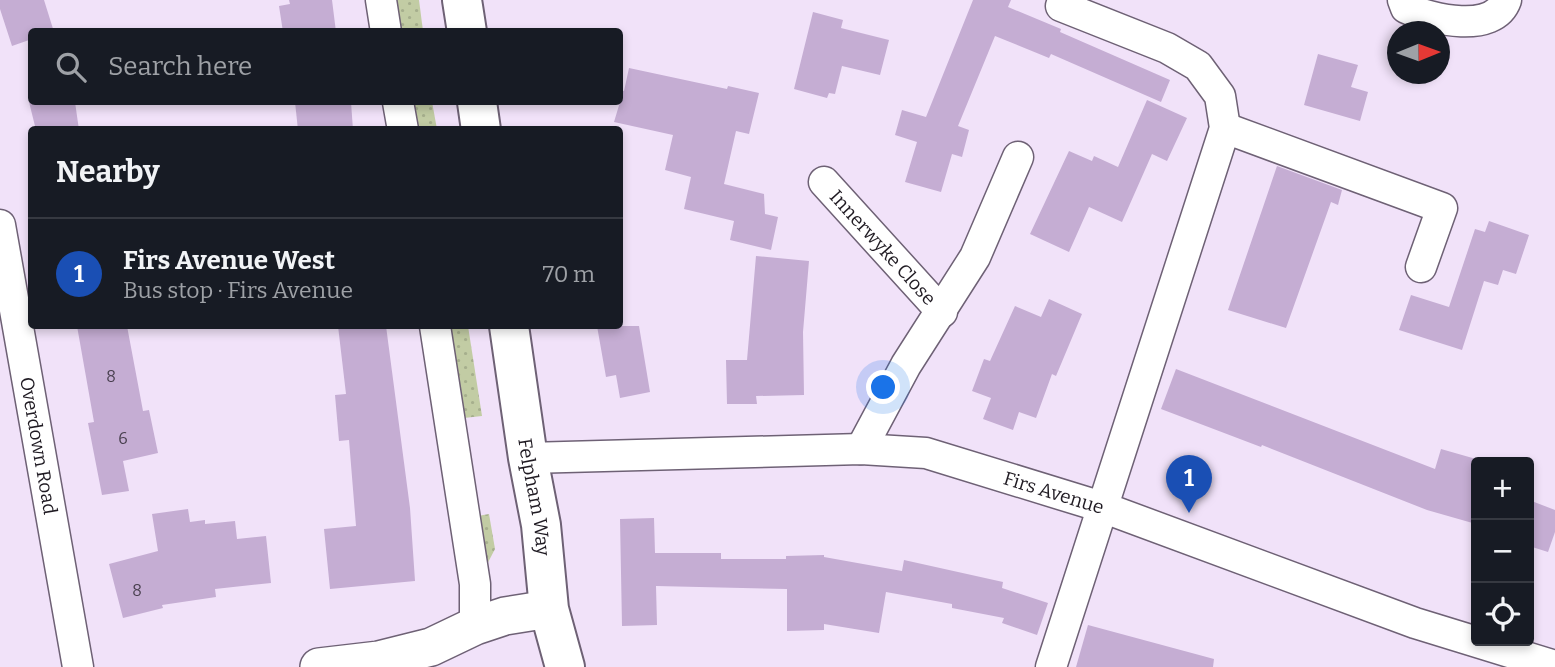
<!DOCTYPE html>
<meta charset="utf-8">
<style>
body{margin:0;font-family:Bitter,serif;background:#242831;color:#f1f3f6}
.controls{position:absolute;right:21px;bottom:21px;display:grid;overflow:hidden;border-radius:7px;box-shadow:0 4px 10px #0003}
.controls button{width:63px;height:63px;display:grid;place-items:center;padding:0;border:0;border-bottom:2px solid #363941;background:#171b24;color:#f1f3f6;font:35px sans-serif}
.compass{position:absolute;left:1387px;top:21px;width:63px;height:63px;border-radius:50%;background:#171b24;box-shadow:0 4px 10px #0003;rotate:89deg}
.you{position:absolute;left:884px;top:388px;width:24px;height:24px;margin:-18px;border:5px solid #fff;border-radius:50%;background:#1a73e8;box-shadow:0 0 0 10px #1a73e833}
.badge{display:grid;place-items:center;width:46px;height:46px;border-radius:50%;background:#0f766e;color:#fff;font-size:23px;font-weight:700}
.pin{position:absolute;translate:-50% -58px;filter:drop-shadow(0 2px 4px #0008)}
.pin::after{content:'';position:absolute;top:37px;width:24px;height:21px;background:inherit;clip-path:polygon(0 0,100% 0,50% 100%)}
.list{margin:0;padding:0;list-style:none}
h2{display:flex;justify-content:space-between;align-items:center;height:91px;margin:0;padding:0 28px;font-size:30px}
h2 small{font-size:23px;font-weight:400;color:#9ea1a6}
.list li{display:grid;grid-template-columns:46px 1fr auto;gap:21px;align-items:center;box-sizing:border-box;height:112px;padding:0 28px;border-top:2px solid #363941}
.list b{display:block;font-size:26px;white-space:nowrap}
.list p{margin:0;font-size:23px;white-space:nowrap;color:#9ea1a6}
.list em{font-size:23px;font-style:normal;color:#9ea1a6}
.icon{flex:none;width:38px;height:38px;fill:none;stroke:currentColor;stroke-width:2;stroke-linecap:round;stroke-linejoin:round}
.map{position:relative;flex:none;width:1555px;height:667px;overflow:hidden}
.search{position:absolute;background:#171b24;box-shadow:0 4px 10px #0003;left:28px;top:28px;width:595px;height:77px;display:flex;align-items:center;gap:18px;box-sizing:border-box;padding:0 24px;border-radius:7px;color:#9ea1a6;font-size:26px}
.panel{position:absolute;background:#171b24;box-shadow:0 4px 10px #0003;left:28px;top:126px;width:595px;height:203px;border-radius:7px}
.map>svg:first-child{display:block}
.grass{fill:url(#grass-dots)}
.building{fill:#c5add3}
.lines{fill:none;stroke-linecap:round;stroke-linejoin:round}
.minor-casing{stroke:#6e6175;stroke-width:33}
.tertiary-casing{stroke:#6e6175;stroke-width:40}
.secondary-casing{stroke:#6e6175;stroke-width:42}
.minor{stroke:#fff;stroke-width:30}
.tertiary{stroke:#fff;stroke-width:37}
.secondary{stroke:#fff;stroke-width:38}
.labels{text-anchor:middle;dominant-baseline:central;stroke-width:7;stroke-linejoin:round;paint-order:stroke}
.number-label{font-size:16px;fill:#483f4e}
.street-label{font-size:19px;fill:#1f1a22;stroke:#f9f3fc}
</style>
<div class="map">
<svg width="1555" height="667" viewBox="0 0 1555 667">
<defs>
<pattern id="grass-dots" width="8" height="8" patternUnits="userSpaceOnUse" patternTransform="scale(1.75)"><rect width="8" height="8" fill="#c2cca4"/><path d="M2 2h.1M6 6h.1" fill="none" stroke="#a6af8d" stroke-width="1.8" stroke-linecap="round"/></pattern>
</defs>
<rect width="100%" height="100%" fill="#f1e2f9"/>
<g class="grass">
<polygon points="385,0 419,0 423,31 390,31"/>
<polygon points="402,102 432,102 437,129 407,129"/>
<polygon points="440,326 468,326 482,416 455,419"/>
<polygon points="489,514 495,549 482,574 472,517"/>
</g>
<g class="building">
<polygon points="0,0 44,0 54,32 32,32 32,39 12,46 0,9"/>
<polygon points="289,0 332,0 336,32 283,32 279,6 290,4"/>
<polygon points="973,0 1011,0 1008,7 1061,29 1060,32 1170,80 1161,102 1051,54 1049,58 995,36 958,126 969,130 962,157 952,154 941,192 905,182 917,142 895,135 902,110 926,117"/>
<polygon points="813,12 843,20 841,28 889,40 880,75 842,66 835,94 829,93 827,98 794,89"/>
<polygon points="1318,54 1358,65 1351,87 1368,92 1360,121 1304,105"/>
<polygon points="629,68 727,89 728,86 759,93 749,134 736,131 724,184 764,194 765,214 778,217 771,250 730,240 734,221 684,209 691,177 665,170 673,135 614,122 620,102 620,90 624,91"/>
<polygon points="1147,100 1187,118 1167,161 1152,154 1122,222 1089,207 1069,252 1030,234 1069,151 1092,161 1094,156 1118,167"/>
<polygon points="29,102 75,102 79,130 36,130"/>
<polygon points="295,102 351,102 353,130 298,130"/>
<polygon points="1277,166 1342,190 1338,205 1331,202 1286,328 1228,310"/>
<polygon points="1489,221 1529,235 1516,274 1503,270 1498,285 1484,281 1462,350 1399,330 1411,295 1449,307 1475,229 1485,232"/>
<polygon points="756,256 809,261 803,332 804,395 756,396 757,404 727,404 726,360 747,360"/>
<polygon points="1049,299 1082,314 1056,376 1052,374 1036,418 1019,412 1013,430 983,419 991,398 972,391 984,359 990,361 1015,306 1041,317"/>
<polygon points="77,326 127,326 143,411 149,410 158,453 123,461 129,491 102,495 88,423 94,422"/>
<polygon points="338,326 386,326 410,508 415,581 330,589 324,529 356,526 349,440 339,441 335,395 346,394"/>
<polygon points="597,326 639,326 650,392 620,398 616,375 606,377"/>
<polygon points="1176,369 1435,469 1441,449 1476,459 1476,524 1427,510 1262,445 1261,447 1161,409"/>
<polygon points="1529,500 1555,510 1555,532 1548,552 1529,546"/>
<polygon points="188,509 190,522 205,520 205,524 235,521 237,539 266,536 271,583 215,589 216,597 162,605 163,608 123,618 109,564 158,551 152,514"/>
<polygon points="654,518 655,553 721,553 721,559 786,559 786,556 824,555 824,557 902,571 904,560 1003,582 1002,588 1048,603 1037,635 1002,623 1004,618 952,608 952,604 886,592 879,633 824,624 824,630 787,631 787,589 656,586 657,625 622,626 620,519"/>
<polygon points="1088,625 1214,659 1213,667 1076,667"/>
</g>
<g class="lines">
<defs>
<g id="minor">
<polyline points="381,0 386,32"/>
<path d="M1403,0L1406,8C1432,20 1494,34 1506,0"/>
<polyline points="398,102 403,130"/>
<polyline points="1225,128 1442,208 1421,267"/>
<path id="s1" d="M824,182L942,312"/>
<path id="s2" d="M0,225L78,667"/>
<polyline points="435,326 475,584 475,626"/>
<polyline points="861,449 906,365 975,257 1018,157"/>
<path id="s3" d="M528,458L861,449L926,453L1102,507L1415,623L1555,666"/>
<polyline points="1051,667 1225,128 1220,96 1198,66 1167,48 1061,6"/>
</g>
<polyline id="tertiary" points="319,667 379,660 431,647 475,626 505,616 549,609"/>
<g id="secondary">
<polyline points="462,0 467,32"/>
<polyline points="477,102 481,130"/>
<path id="s4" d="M509,326L528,458L541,525L549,609L565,667"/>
</g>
</defs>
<use href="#minor" class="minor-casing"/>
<use href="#tertiary" class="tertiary-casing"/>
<use href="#secondary" class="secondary-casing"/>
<use href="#minor" class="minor"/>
<use href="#tertiary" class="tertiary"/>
<use href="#secondary" class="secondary"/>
</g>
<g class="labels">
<g class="number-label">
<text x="111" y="376">8</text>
<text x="123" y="438">6</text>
<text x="137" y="590">8</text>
</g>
<g class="street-label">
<text stroke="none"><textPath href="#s1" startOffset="88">Innerwyke Close</textPath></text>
<text stroke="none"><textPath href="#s2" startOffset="224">Overdown Road</textPath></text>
<text stroke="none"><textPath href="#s3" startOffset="532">Firs Avenue</textPath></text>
<text stroke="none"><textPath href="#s4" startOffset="173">Felpham Way</textPath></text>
</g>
</g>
</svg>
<div class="controls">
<button>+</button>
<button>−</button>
<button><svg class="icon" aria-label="locate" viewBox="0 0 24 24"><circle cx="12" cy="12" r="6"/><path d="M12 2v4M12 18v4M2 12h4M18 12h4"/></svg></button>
</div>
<svg class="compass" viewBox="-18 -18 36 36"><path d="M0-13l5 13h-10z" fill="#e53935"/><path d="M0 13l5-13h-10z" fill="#9ea1a6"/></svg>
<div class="you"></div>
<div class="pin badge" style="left:1189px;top:513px;background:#1a4fb4">1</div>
<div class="search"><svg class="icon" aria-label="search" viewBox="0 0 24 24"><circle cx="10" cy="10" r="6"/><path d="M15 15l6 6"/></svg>Search here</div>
<section class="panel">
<h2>Nearby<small></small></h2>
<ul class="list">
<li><span class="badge" style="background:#1a4fb4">1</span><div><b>Firs Avenue West</b><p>Bus stop · Firs Avenue</p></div><em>70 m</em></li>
</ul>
</section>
</div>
